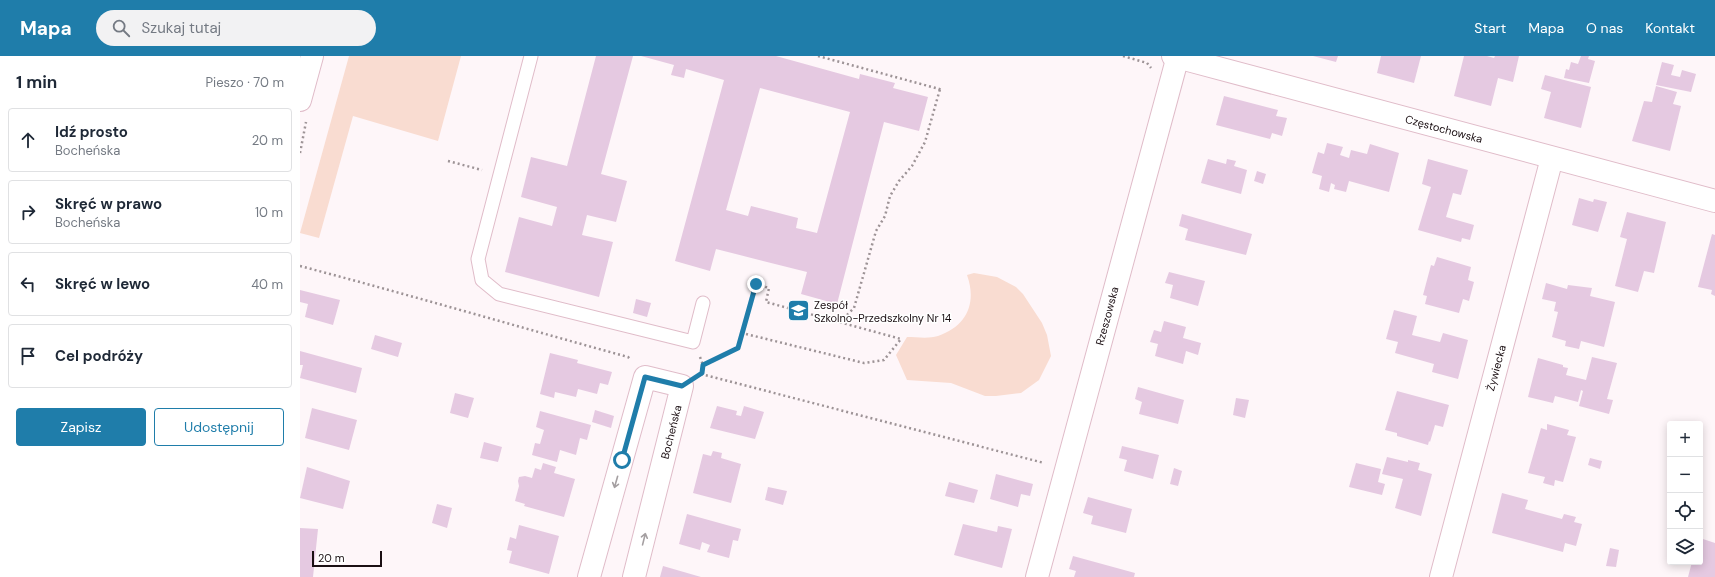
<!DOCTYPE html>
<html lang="pl">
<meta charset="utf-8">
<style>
body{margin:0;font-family:"DM Sans",sans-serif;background:#f2f2f3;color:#1f2937}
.controls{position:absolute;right:12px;bottom:12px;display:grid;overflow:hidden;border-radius:4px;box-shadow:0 2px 10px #0003}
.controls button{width:36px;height:36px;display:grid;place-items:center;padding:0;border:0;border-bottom:1px solid #e0e1e3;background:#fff;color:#1f2937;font:20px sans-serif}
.scale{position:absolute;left:12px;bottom:10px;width:70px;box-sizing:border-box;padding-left:4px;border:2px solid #1b0f13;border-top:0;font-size:11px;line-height:14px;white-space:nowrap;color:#1b0f13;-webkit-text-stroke:3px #fff;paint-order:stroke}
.stop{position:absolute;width:12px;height:12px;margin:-9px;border:3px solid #1f7daa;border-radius:50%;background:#fff}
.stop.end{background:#1f7daa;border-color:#fff;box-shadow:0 1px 4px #0008}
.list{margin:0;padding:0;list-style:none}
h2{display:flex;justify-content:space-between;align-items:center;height:52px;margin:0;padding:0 16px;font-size:17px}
h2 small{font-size:13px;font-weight:400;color:#747a83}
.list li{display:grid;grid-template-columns:26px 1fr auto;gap:12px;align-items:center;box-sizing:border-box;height:64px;margin:0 8px 8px;padding:0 8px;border:1px solid #e0e1e3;border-radius:4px}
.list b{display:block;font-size:15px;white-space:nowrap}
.list p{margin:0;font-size:13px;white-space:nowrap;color:#747a83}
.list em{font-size:13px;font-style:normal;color:#747a83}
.actions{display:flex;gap:8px;padding:12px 16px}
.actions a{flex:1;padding:9px 0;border:1px solid #1f7daa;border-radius:4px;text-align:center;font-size:14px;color:#1f7daa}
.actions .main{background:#1f7daa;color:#fff}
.icon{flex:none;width:22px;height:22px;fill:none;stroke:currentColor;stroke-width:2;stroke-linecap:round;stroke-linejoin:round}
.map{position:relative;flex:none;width:1415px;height:521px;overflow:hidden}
header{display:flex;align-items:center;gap:24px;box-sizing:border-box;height:56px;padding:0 20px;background:#1f7daa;color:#fff}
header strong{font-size:19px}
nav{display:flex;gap:22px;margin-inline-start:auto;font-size:14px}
.search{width:280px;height:36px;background:#f2f2f3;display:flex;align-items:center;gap:10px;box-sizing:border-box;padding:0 14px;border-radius:22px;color:#747a83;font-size:15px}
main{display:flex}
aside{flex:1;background:#fff}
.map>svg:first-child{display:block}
.green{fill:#f9dcd1}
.building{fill:#e5c9e1;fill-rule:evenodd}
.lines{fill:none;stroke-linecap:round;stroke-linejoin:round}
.lane-casing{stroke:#e0bcc9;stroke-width:15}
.street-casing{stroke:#e0bcc9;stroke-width:24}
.path{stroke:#9d9396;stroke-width:2.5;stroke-dasharray:2 3;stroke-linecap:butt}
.lane{stroke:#fff;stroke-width:13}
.street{stroke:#fff;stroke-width:22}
.oneway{stroke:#a49fa1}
.route{stroke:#1f7daa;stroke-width:5}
.labels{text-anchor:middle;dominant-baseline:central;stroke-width:3;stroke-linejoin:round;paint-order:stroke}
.street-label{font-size:11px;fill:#1b0f13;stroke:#fff}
.poi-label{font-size:11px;fill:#1b0f13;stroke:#fff;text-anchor:start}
</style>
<header>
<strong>Mapa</strong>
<div class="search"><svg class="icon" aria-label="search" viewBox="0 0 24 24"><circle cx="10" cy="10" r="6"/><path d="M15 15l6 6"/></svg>Szukaj tutaj</div>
<nav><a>Start</a><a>Mapa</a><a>O nas</a><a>Kontakt</a></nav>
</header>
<main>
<aside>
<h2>1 min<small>Pieszo · 70 m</small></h2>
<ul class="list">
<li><svg class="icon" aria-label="ahead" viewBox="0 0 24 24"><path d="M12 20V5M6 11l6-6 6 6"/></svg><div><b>Idź prosto</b><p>Bocheńska</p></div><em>20 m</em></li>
<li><svg class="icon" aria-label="right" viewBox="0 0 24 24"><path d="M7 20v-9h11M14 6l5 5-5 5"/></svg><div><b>Skręć w prawo</b><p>Bocheńska</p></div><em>10 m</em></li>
<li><svg class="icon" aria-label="left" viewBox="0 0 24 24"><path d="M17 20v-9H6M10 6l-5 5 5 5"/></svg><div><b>Skręć w lewo</b></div><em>40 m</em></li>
<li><svg class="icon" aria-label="arrive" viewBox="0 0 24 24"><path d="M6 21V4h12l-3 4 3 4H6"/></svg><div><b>Cel podróży</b></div></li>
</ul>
<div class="actions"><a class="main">Zapisz</a><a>Udostępnij</a></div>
</aside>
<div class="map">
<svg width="1415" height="521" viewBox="0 0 1415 521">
<rect width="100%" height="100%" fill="#fef6f9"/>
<g class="green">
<polygon points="49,0 161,0 138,85 53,60 19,182 0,177"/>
<path d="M674,217L697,221L716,231L723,238L742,267L747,279L751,300L739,324L721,337L696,340H685L651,327L607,324L596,299L607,281C617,281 628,283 638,280C667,270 677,247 667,219Z"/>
</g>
<g class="building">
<polygon points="296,0 333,0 301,118 327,125 316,166 287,159 282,179 313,186 299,241 205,216 219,161 252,170 257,151 221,141 231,101 267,110"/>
<path d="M341,0H476L559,23L560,18L595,27L593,32L628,41L619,75L584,66L537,248L501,238L507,216L416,193L410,215L375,205L424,24L386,13L384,22L371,19L374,9ZM460,32L550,56L517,177L496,172L498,162L451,150L448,160L426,154Z"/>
<polygon points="1013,0 1038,0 1036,6"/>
<polygon points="1081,0 1121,0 1114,27 1077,17"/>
<polygon points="1164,0 1187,0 1194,2 1195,0 1219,0 1213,26 1198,22 1191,50 1154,40"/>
<polygon points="1281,0 1289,0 1288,3 1295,5 1289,27 1264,22 1266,13 1269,14 1271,6 1278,8"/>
<polygon points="1362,6 1374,9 1371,19 1380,21 1382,14 1396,18 1391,36 1356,29"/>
<polygon points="1245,19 1291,31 1281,72 1244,62 1251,36 1241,33"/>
<polygon points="1356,30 1377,36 1373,48 1381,50 1370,95 1332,85 1344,45 1352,46"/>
<polygon points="924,40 978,54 976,60 987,62 982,80 972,77 970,83 916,69"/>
<polygon points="1027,87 1043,91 1040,99 1049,102 1051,94 1067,98 1070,88 1099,97 1089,136 1049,125 1046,136 1034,133 1035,129 1031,127 1029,136 1019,133 1022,120 1012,117 1018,96 1024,98"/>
<polygon points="908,103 926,108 927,103 936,105 934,110 947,114 941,138 901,127"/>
<polygon points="1128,103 1168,114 1161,139 1153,137 1146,161 1174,169 1170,184 1162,182 1161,186 1118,174 1131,131 1122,128"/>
<polygon points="957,115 966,118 963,128 954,125"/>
<polygon points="1279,142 1293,146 1294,143 1307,146 1298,176 1272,169"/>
<polygon points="1327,156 1366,166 1354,217 1344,215 1338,236 1315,230 1327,183 1320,181"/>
<polygon points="882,158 952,178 946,199 885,184 888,173 879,170"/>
<polygon points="1412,178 1415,179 1415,240 1411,238 1412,234 1398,231"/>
<polygon points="1137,201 1171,211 1168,224 1174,226 1169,245 1163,243 1159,257 1125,248 1127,240 1123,239 1131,209 1134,210"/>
<polygon points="869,216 905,225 898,250 870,242 873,229 865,227"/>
<polygon points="1246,227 1267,233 1268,229 1292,232 1290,240 1315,246 1304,291 1281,285 1279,293 1265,290 1266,285 1252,281 1258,256 1254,255 1256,246 1242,243"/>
<polygon points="0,234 40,244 33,269 5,261 8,248 0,246"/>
<polygon points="336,243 351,247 347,261 333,257"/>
<polygon points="1094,254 1117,260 1112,279 1140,286 1143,277 1168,284 1158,323 1132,316 1134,308 1095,297 1098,286 1086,283"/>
<polygon points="864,265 886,271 883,282 901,287 898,299 886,295 883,308 855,300 858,288 850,286 854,274 861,276"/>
<polygon points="75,279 102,287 98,301 71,293"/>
<polygon points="0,295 62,312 56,337 0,322 3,309 0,309"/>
<polygon points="250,297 278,304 277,307 312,316 308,329 300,327 297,338 278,333 276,341 255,336 254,342 240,338"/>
<polygon points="1292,301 1317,307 1307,343 1313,344 1309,358 1279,350 1283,335 1281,334 1278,346 1255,340 1253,347 1228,341 1238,302 1263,309 1263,311 1268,312 1266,319 1286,324"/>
<polygon points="838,331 884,344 878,368 839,358 842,346 835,343"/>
<polygon points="1097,335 1149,349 1143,371 1135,369 1130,386 1129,385 1128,389 1097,380 1097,377 1085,374"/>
<polygon points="155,337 174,342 168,362 150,357"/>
<polygon points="936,342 949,344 945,362 933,359"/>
<polygon points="417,350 437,355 436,359 441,360 444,350 464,356 455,383 410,372"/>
<polygon points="12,352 57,364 49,394 5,382"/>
<polygon points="295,354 314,360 311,372 292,366"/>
<polygon points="240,355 291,369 287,384 280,382 276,399 260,394 257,406 232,399 235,387 240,388 244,374 236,371"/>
<polygon points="1247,368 1269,374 1267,379 1276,381 1263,426 1255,424 1254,430 1243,427 1245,421 1228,417 1241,372 1247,374"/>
<polygon points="184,386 202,391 198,406 180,402"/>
<polygon points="822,390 859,399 853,423 824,415 827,404 819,402"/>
<polygon points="413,395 422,397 421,402 441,408 431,447 393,437 403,398 411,400"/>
<polygon points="1087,401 1108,406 1108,404 1120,407 1118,414 1132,418 1121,460 1095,452 1103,423 1082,418"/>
<polygon points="1290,402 1302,405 1300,413 1288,409"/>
<polygon points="243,407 256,411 254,417 275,423 264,461 224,450 225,448 215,445 219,430 218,425 219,421 225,420 232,422 235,412 241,414"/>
<polygon points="1056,407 1081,413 1078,426 1085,428 1082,439 1049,431"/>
<polygon points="7,411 50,425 43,453 0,442"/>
<polygon points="874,412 882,415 878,430 870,428"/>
<polygon points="696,418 733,428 730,440 721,438 718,451 690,443"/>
<polygon points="649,426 678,434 674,447 645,440"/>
<polygon points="468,431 487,435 483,449 465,444"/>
<polygon points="1202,437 1228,444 1225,453 1262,463 1264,458 1276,461 1274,466 1282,468 1276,490 1265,487 1263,496 1192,477"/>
<polygon points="788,441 832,453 826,477 791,468 793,460 783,457"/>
<polygon points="137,448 152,452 147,472 132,467"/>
<polygon points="387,458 441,473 438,485 433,484 429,502 407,496 410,489 402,486 400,494 379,488"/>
<polygon points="663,468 697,476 698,470 712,473 702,512 654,499"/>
<polygon points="219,469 259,480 249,518 209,507 212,495 207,494 210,481 216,483"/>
<polygon points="0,472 18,473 13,521 0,521"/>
<polygon points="1400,482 1415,487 1415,521 1388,521 1392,506 1400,506"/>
<polygon points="1310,492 1319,494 1316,511 1306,510"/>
<polygon points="773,500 835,517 834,521 774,521 776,515 769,513"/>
<polygon points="363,510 401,521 360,521"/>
</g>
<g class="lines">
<defs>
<polyline id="lane" points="231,0 178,203 182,224 199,238 393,286 403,247"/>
<g id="street">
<polyline points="873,0 1415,145"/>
<polyline points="0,44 12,0"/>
<polyline points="289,521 345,321 382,330 334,521"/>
<polyline points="737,521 878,0"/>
<polyline points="1141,521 1252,102"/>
</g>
</defs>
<use href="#lane" class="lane-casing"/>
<use href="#street" class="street-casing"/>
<g class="path">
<polyline points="518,0 643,34"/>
<polyline points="823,0 847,7 851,12"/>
<polyline points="0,97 6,66"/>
<polyline points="148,105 182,114"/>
<path d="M0,210C110,239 219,271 328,301L331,304"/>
<polyline points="540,266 554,252 576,175 585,160 590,140 599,125 612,110 625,86 640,33"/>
<polyline points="400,301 403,309 402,317"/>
<polyline points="403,309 438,292 456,228 469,232 466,246 601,283 584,304 564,307 442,277"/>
<polyline points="401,318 744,407"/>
</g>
<use href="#lane" class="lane"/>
<use href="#street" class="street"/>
</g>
<defs><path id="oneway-shaft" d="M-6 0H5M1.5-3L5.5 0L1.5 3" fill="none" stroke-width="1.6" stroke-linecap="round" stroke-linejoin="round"/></defs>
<g class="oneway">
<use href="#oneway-shaft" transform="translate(316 426) rotate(106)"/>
<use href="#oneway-shaft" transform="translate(344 483) rotate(-76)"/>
</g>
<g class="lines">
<polyline class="route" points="322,404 345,321 382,330 402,317 403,309 438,292 456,228"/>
</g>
<defs>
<symbol id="school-square" viewBox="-11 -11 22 22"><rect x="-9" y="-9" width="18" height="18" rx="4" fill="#1f7daa" stroke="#fff"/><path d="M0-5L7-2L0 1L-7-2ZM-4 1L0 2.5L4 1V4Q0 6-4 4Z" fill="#fff"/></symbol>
</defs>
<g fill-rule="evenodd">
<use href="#school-square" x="486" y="242" width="25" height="25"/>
</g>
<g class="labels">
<g class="street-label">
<text transform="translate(1144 73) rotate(15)">Częstochowska</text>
<text transform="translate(807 260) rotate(-75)">Rzeszowska</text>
<text transform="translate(1196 312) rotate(-75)">Żywiecka</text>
<text transform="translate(371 376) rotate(-76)">Bocheńska</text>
</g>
<g class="poi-label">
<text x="514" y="249">Zespół<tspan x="514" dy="13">Szkolno-Przedszkolny Nr 14</tspan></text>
</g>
</g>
</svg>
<div class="controls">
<button>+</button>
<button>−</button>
<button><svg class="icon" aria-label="locate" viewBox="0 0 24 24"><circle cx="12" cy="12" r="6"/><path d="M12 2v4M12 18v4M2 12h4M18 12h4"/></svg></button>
<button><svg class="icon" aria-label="layers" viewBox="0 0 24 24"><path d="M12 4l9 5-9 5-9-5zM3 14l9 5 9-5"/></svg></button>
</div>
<div class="scale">20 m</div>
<div class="stop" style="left:322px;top:404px"></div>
<div class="stop end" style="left:456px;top:228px"></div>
</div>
</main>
